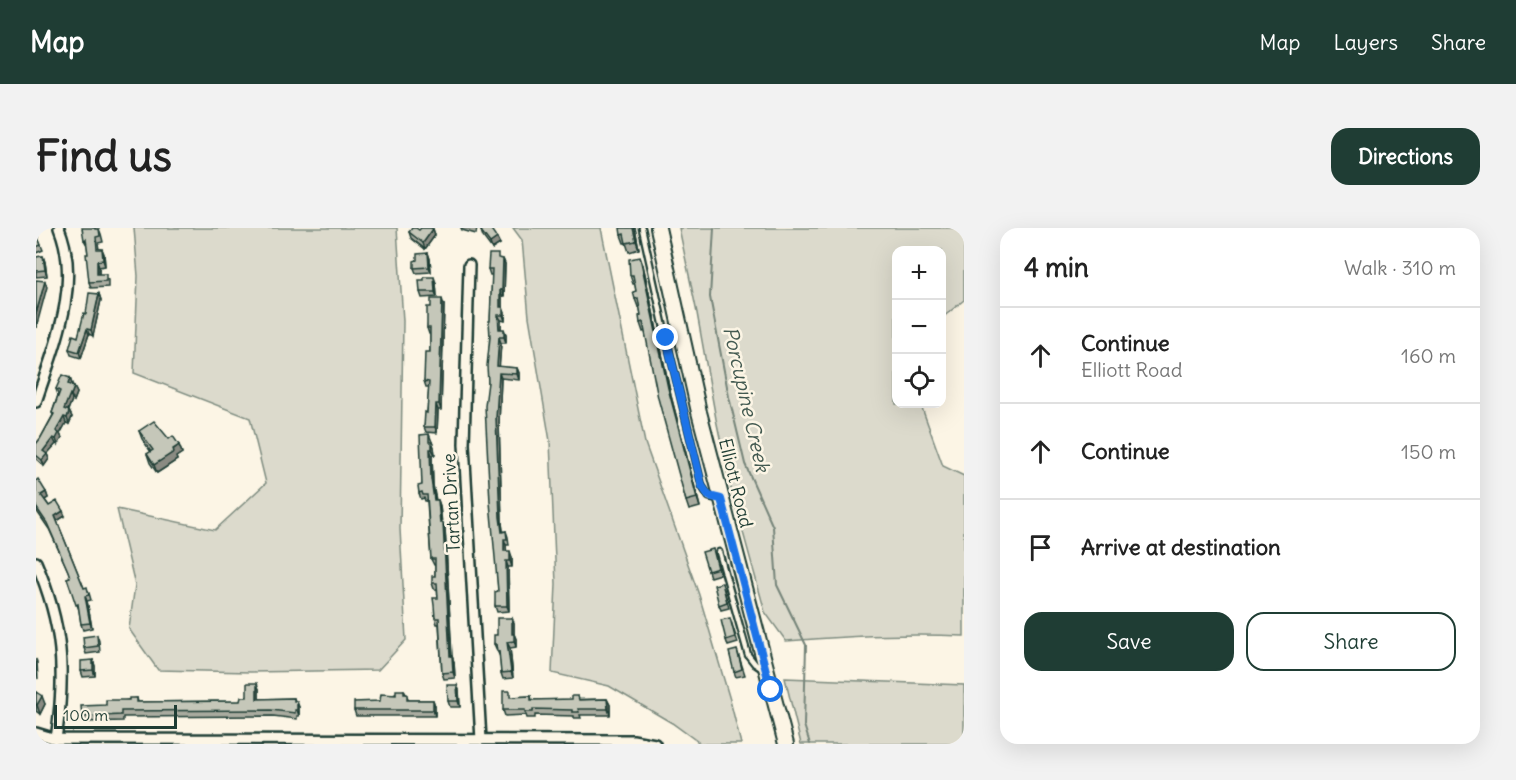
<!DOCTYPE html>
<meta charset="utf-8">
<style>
body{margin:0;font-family:Delius,sans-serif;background:#f2f2f2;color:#222}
.controls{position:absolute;right:18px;top:18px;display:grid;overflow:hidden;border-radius:12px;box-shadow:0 6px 24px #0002}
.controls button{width:54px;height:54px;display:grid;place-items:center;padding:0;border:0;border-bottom:2px solid #e0e0e0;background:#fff;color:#222;font:30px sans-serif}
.scale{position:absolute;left:18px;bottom:15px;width:123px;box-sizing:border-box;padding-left:6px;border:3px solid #1f3d34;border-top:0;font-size:16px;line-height:21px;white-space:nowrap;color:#1f3d34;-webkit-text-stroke:4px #fcf5e5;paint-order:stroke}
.stop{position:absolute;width:18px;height:18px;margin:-14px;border:4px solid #1a73e8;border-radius:50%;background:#fff}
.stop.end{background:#1a73e8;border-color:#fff;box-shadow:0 2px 6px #0008}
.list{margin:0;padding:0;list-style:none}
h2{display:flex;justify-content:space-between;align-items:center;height:78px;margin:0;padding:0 24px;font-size:26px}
h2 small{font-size:20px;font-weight:400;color:#767676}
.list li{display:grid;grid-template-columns:39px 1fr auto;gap:18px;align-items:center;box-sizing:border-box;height:96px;padding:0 24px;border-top:2px solid #e0e0e0}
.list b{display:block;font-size:22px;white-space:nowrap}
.list p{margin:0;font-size:20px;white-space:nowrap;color:#767676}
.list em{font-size:20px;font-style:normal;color:#767676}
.actions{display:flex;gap:12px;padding:18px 24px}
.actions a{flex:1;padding:14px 0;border:2px solid #1f3d34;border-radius:18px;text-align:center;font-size:21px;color:#1f3d34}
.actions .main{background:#1f3d34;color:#fff}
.icon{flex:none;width:33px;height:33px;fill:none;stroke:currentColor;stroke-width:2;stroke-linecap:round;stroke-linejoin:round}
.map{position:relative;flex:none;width:928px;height:516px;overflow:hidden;border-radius:18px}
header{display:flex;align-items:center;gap:36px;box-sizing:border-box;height:84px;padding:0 30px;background:#1f3d34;color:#fff}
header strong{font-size:28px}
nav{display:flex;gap:33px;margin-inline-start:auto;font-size:21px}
.intro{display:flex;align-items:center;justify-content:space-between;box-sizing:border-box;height:144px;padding:0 36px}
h1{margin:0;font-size:42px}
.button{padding:15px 27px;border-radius:18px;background:#1f3d34;color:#fff;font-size:21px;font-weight:700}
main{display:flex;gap:36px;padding:0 36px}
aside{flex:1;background:#fff;border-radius:18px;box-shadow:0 6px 24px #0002}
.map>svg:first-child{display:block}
.green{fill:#dcdacc;stroke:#7e8c80;stroke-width:1.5}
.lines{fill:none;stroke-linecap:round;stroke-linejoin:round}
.stream{stroke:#758479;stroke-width:2}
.lane-casing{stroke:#1f3d34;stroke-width:9}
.street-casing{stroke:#1f3d34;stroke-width:14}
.secondary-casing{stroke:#1f3d34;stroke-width:18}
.lane{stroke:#fcf5e5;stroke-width:4.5}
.street{stroke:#fcf5e5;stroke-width:9}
.secondary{stroke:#fcf5e5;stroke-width:14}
.wall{fill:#a9ab9f;stroke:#1f3d34;stroke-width:1.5}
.shaded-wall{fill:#8a8b82;stroke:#1f3d34;stroke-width:1.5}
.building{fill:#c5c7b9;stroke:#1f3d34;stroke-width:1.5}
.route{stroke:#1a73e8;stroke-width:8}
.labels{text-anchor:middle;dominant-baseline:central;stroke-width:5;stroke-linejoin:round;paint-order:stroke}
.street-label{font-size:18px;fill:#1f3d34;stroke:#fcf5e5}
.water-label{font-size:20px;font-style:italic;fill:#435a51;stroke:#fcf5e5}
</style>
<header>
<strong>Map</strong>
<nav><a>Map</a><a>Layers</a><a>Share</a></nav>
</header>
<div class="intro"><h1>Find us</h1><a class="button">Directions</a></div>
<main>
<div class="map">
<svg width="928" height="516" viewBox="0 0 928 516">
<rect width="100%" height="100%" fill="#fcf5e5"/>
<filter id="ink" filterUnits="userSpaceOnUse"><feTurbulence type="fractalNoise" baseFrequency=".0167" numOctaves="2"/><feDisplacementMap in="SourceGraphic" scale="12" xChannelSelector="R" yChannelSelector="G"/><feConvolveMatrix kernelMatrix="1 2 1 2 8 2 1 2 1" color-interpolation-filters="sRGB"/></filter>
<g filter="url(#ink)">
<g class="green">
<polygon points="98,0 361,0 367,93 364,301 370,412 342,442 214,444 122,442 93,401 99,357 81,281 179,302 230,255 214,190 98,145 102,48"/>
<polygon points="477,0 565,0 609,215 663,367 694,472 705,516 665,516 636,495 573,458 516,445 520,356 514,213 493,89 486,12"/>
<path d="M643,0H928V72L906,90V22H860V176H886V180L907,238L928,248V408C868,405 809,408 750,413L729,384L694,257L680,191L661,85Z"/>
<polygon points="749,450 928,457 928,516 765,516"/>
</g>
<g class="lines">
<polyline class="stream" points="678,0 674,69 693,169 709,236 737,299 741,357 770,417 768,497 774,516"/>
<defs>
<g id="lane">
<polyline points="606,0 630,109 666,258 673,269 683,271"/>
<polyline points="683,324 712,427 719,436 728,442"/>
</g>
<g id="street">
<polyline points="433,37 428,216 445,512"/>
<path d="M0,174C18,119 46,57 23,0"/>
<path d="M0,334C27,397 30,444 20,511"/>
<polyline points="0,505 20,511 597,512 619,516"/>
</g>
<polyline id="secondary" points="622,0 663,184 750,516"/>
</defs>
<use href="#lane" class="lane-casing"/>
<use href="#street" class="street-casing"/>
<use href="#secondary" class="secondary-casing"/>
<use href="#lane" class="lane"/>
<use href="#street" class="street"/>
<use href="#secondary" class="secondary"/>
</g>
<g class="wall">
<polygon points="425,0 441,0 440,6 426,2"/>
<polygon points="599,0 603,21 593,24 590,15 588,15 585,7"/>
<polygon points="60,1 63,1 65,6 67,14 62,15 63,21 66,21 68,26 69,38 63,39 63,46 72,52 72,59 55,60 53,54 52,26 51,17 48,12"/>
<polygon points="397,1 399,7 389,21 375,10 373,4"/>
<polygon points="445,3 464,16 456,21 447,9"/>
<polygon points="0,5 7,22 0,25"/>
<polygon points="392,25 394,31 395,44 380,45 378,40 381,32"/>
<polygon points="7,28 9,34 11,48 0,49 0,29"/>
<polygon points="463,31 467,31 469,36 468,68 466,68 466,79 469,85 469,93 465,92 465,101 470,106 470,115 465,115 463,139 481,140 483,145 483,152 465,150 463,195 466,295 467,304 470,303 472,309 473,317 470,317 470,323 476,329 476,339 472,339 473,383 461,384 459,378 462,363 452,154 456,47 454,47 452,41"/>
<polygon points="607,37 635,168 664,279 653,282 650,273 609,103 607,104 604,95 605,87 604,79 602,79 599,71 600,63 599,56 597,56 594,47"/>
<polygon points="400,55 401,69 386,70 384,64"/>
<polygon points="63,66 65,72 57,108 53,106 45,130 35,127 33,121 42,109 50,86"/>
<polygon points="408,77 405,182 402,182 401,205 390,204 388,199 391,185 393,159 390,159 388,153 394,124 394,106 393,106 391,100 395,79"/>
<polygon points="34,150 36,156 36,158 38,159 41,165 38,173 36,172 32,182 33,183 36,189 33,196 30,195 24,206 26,210 22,217 20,216 11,226 13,231 8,238 0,231 0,216 4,211 17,187 16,185 22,167 20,161"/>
<polygon points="103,203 133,211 143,217 146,225 140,229 141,232 121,245 114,235 111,226 115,224 106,211"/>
<polygon points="393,206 398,219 399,227 396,227 397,257 400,272 402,272 404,278 406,295 407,295 409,300 416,428 418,434 419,450 408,451 406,445 403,396 401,396 399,390 402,370 401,361 398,361 396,355 399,348 399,337 398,337 395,331 391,273 389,273 388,270 385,271 383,265 386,257"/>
<polygon points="0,253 10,264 12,270 9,272 13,278 29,288 21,293 48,360 53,365 55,372 51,373 56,400 47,402 45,396 43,382 31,350 34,349 33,345 13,301 0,282"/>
<polygon points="677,321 684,346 674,349 672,343"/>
<polygon points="688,361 693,380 685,382 683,377"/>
<polygon points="476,390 478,395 478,406 480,411 480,419 474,420 477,450 467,451 465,445 464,429 458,416 461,407"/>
<polygon points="696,396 702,415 692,418 690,412"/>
<polygon points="61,407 63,413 64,424 50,426 48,420"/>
<polygon points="701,422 709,447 700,449 698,444"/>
<polygon points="57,432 59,438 59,448 47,449 45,443"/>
<polygon points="421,457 423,462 424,479 414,479 412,473"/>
<polygon points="223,461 223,471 258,470 259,473 263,479 263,488 261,488 261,491 237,488 87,489 87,493 48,494 46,489 70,477 101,470 102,474 204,473"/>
<polygon points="368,462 373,472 397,472 399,478 399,488 320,488 318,482 344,473"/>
<polygon points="0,464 9,476 4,486 0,483"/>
<polygon points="495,468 496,472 571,471 574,477 574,487 544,487 545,490 538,490 538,488 499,487 499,490 491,490 490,487 469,488 467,482 476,469"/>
</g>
<g class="shaded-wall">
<polygon points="597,0 599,0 603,21 600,13"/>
<polygon points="397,1 399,7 389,21 387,15"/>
<polygon points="461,10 464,16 456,21 454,15"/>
<polygon points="66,21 68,26 69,38 67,32"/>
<polygon points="392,25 394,31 395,44 393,39"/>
<polygon points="7,28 9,34 11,48 9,42"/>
<polygon points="604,29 607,37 635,168 664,279 661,270 632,160"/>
<polygon points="467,31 469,36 468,68 466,62"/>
<polygon points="61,33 63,39 63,52 61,46"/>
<polygon points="398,49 400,55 401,69 399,64"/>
<polygon points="9,53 11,59 0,100 0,86"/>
<polygon points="464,62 466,68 466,85 464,79"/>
<polygon points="63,66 65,72 57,108 55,102"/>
<polygon points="406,71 408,77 405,182 403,176"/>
<polygon points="467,79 469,85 469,93 467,87"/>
<polygon points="462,87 465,92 465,106 463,101"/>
<polygon points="51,101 53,106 45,130 43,124"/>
<polygon points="468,101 470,106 470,115 468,109"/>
<polygon points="463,109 465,115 463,144 461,138"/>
<polygon points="481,140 483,145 483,152 481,146"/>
<polygon points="463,145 465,150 463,195 466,295 468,309 466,304 464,289 460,190"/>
<polygon points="34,150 36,156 34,162 32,156"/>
<polygon points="38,159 41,165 38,173 35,167"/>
<polygon points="34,166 36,172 30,187 28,181"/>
<polygon points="400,176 402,182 401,205 399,199"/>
<polygon points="33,183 36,189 33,196 31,190"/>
<polygon points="28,189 30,195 24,206 26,210 22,217 20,211 20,203"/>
<polygon points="17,210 20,216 11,226 13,231 8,238 6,232 7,223"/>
<polygon points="396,214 398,219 399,227 396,221"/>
<polygon points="143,217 146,225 140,229 141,232 121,245 118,237"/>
<polygon points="394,221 396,227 397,257 400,278 398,272 395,251"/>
<polygon points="10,264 12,270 7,273 5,267"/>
<polygon points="402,272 404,278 406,301 404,295"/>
<polygon points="27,283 29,288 21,293 19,288"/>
<polygon points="407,295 409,300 416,434 414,428"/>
<polygon points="468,311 470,317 471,329 468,323"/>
<polygon points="474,323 476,329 476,339 474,333"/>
<polygon points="470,333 472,339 473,383 471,378"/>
<polygon points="49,368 51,373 56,400 54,395"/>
<polygon points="476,390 478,395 478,406 480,411 480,419 476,406"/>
<polygon points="471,414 474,420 477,450 475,444"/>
<polygon points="416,428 418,434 419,450 417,444"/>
<polygon points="0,431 1,434 2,451 0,445"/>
<polygon points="57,432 59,438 59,448 57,442"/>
<polygon points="221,455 223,461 223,477 221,471"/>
<polygon points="421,457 423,462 424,479 422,473"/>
<polygon points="6,468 9,476 4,486 1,477"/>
<polygon points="571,471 574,477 574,487 572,481"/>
<polygon points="397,472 399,478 399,488 397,482"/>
<polygon points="261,473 263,479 263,488 261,482"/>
</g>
<g class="building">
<polygon points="46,0 59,0 59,1 63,1 64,8 60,9 61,21 66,21 67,32 61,33 61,46 70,46 70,53 53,54 50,26 52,26 50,11 48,12"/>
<polygon points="376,0 380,0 383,2 385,0 395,0 397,1 387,15 373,4"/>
<polygon points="449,0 454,0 461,10 454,15 445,3"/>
<polygon points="584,0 597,0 600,13 590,15 588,6 585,7"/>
<polygon points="0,5 5,17 0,19"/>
<polygon points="392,25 393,39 378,40 378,33 381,32 381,26"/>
<polygon points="453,26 462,26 462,30 467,31 466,62 464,62 464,79 467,79 467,87 462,87 463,101 468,101 468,109 463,109 461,138 481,140 481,146 463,145 460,190 464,289 466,304 470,303 471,311 468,311 468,323 474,323 474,333 470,333 471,378 459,378 459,364 462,363 454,274 449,178 452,154 451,138 454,109 453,93 454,93 456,41 452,41"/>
<polygon points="7,28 9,42 0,43 0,29"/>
<polygon points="604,29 632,160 661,270 650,273 622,170 607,94 604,95 603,88 605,87 602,70 599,71 597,64 600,63 597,47 594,47 593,31"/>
<polygon points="388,49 398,49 399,64 384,64 383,52 388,52"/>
<polygon points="0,52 9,53 0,86"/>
<polygon points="53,65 63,66 55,102 51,101 43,124 33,121 37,107 42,109 48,85 50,86"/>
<polygon points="395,71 406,71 403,176 400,176 399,199 388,199 389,184 391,185 393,154 388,153 389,124 394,124 394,100 391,100 391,79 395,79"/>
<polygon points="26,147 34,150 32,156 38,159 35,167 34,166 28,181 33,183 31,190 28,189 20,203 23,205 20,211 17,210 7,223 11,226 6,232 0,227 0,216 4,211 18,186 16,185 24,163 20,161"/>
<polygon points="118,193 133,211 137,208 143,217 137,221 138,224 118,237 111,226 117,222 103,203"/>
<polygon points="393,206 393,214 396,214 396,221 394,221 395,251 398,272 402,272 404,295 407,295 414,428 416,428 417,444 406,445 403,390 399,390 398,377 397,370 402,370 401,355 396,355 396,348 399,348 399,331 395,331 391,267 387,267 386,264 383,265 382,258 386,257 384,207"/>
<polygon points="2,251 10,264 5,267 13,278 21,273 27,283 19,288 48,360 51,359 53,367 49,368 54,395 45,396 42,376 40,377 31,350 34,349 32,343 11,295 0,279 0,253"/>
<polygon points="677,321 682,340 672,343 666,324"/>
<polygon points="686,355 691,374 683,377 678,357"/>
<polygon points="461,390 476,390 476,406 478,406 478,413 471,414 475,444 465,445 463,423 461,423 460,416 458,416 458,407 461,407"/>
<polygon points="694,390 699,409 690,412 685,392"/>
<polygon points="61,407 62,418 48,420 47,409"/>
<polygon points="701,422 706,441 698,444 693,424"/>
<polygon points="57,432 57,442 45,443 45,433"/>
<polygon points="211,455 221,455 221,471 258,470 258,473 261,473 261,482 259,482 259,485 235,482 85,483 85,487 46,489 45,478 70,477 70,472 93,472 93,470 101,470 101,474 204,473 205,469 211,469"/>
<polygon points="411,457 421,457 422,473 412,473"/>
<polygon points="360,462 368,462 368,466 371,466 371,472 397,472 397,482 318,482 318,474 344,473 345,466 360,467"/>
<polygon points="467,463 474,463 474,469 495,468 495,472 536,471 536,468 542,468 543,472 571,471 572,481 542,481 543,484 536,484 536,482 497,481 497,484 489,484 489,482 467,482"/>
<polygon points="0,464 6,468 1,477 0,477"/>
</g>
</g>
<g class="lines" filter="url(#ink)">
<polyline class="route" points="630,110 666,258 673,268 685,271 735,462"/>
</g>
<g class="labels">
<g class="street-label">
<text transform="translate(700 255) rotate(76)">Elliott Road</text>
<text transform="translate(415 275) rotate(-93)">Tartan Drive</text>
</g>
<g class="water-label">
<text transform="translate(711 171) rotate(77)">Porcupine Creek</text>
</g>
</g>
</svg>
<div class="controls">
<button>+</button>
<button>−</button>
<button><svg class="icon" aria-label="locate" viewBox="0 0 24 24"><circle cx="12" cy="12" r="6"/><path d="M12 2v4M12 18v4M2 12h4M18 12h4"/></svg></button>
</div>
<div class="scale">100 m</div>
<div class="stop" style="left:735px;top:462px"></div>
<div class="stop end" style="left:630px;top:110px"></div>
</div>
<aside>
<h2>4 min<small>Walk · 310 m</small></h2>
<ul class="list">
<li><svg class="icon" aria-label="ahead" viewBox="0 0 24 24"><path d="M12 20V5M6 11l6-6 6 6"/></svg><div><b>Continue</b><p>Elliott Road</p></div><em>160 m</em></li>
<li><svg class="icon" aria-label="ahead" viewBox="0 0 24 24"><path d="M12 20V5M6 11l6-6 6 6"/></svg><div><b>Continue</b></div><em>150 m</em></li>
<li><svg class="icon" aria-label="arrive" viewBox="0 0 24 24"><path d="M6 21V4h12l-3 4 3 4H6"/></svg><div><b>Arrive at destination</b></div></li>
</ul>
<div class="actions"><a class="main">Save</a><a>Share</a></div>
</aside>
</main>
